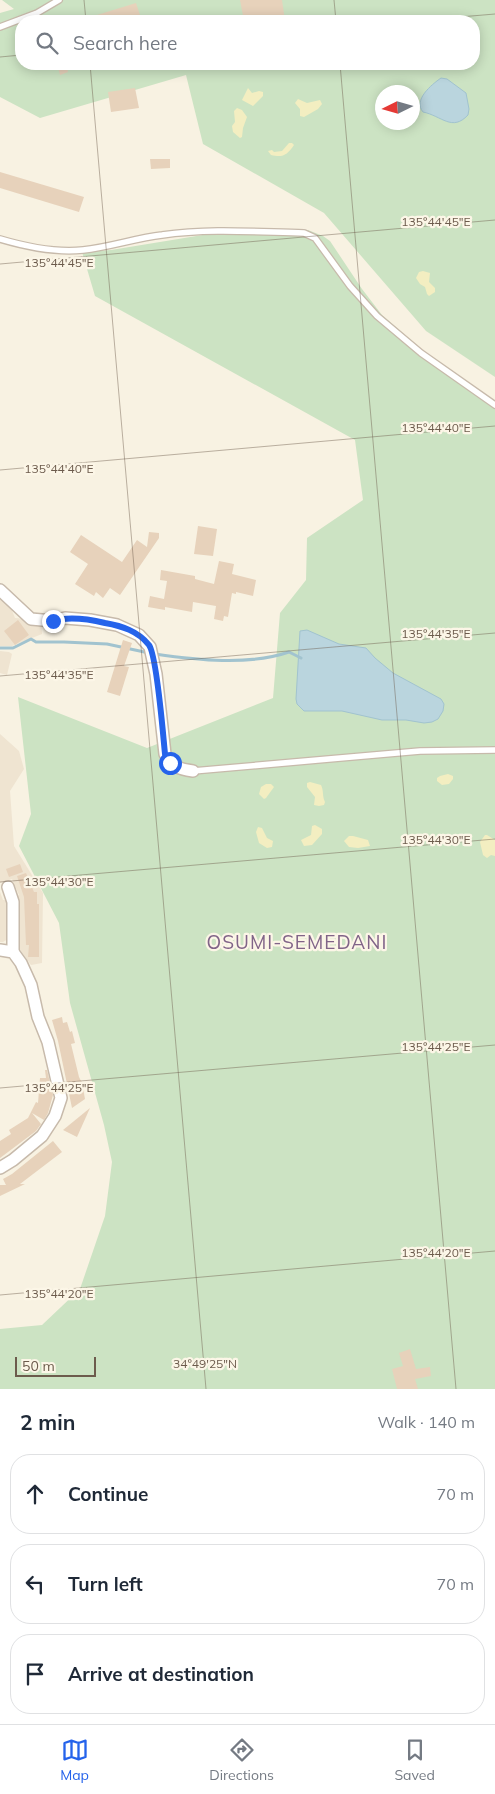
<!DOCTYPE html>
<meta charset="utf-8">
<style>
body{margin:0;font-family:Mulish,sans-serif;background:#f6f6f7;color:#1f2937}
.compass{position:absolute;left:375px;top:85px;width:45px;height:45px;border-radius:50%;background:#fff;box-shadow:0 2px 12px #0003;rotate:265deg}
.scale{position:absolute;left:15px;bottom:12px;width:81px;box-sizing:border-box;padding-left:5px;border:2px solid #6c5b4c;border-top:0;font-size:14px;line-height:18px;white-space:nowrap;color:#6c5b4c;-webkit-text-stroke:4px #fcf6e7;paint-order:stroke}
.stop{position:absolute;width:15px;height:15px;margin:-11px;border:4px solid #2563eb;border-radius:50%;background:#fff}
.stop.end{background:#2563eb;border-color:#fff;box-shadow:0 1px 5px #0008}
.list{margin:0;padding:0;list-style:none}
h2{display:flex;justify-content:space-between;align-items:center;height:65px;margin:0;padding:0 20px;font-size:21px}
h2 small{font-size:16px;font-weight:400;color:#747a83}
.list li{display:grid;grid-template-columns:32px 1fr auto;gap:15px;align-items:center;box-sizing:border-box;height:80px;margin:0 10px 10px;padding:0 10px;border:1px solid #e0e1e3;border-radius:20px}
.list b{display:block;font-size:19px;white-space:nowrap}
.list em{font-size:16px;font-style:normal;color:#747a83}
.icon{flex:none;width:28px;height:28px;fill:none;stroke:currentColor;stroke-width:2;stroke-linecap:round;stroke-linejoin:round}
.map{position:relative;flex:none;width:495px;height:1389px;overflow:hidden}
.search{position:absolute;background:#fff;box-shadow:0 2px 12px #0003;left:15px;right:15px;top:15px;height:55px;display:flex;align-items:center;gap:12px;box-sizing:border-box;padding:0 18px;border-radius:20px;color:#747a83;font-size:19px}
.sheet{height:335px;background:#fff}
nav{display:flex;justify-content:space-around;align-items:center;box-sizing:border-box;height:70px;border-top:1px solid #e0e1e3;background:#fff;font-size:14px;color:#747a83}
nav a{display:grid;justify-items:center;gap:2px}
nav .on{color:#2563eb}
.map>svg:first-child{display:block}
.residential{fill:#efe4d1}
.green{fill:#cce3c3;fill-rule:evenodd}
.sand{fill:#f3eec1}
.water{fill:#bad5de;stroke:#a1c3cf}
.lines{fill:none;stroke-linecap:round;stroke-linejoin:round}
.stream{stroke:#a1c3cf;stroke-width:3}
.building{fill:#e7d2bb}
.lane-casing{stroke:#c7baab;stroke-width:8}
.street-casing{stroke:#c7baab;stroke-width:14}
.lane{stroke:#fff;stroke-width:5.5}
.street{stroke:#fff;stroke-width:11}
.route{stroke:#2563eb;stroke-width:6}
.ticks{fill:none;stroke:#6c5b4c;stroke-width:1;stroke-opacity:0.45}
.labels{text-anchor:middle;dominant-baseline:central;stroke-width:4.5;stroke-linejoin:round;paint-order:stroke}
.neighbourhood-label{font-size:19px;letter-spacing:1px;fill:#806488;stroke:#fcf6e7}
.ticks-label{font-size:12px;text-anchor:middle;fill:#6c5b4c;stroke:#fcf6e7;stroke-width:4.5;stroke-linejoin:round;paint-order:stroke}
</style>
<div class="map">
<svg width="495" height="1389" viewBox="0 0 495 1389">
<rect width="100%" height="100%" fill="#f8f2e2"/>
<g class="residential">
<polygon points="0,594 9,603 15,618 41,620 42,634 12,646 0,646"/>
<polygon points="0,651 9,652 12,654 7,675 0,673"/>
<polygon points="0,734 19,751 24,769 10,791 14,846 43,893 42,963 31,965 18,947 16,897 19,895 12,879 0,883"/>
<polygon points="0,892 3,900 7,900 8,939 3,942 0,942"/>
</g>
<g class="green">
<path d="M2,0H495V377L426,331L324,213L203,144L186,75L40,118L0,97V13L14,9ZM21,21H474V64H21ZM382,92H412V122H382Z"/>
<polygon points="308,230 323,236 330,241 362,289 382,315 458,381 495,402 495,1389 0,1389 0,1329 42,1325 80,1289 105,1216 112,1162 104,1125 70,1003 59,923 19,846 31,814 18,697 147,748 273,698 280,613 306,580 307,538 363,500 355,440 95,296 82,252 111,250 221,232 251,234"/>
</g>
<g class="sand">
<polygon points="248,88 252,93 259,91 263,92 263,96 253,106 242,100"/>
<polygon points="298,99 307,103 320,100 322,104 318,109 304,117 300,116 300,109 295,103"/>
<polygon points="237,108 242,110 247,117 243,128 242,137 240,138 233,132 232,126 235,122 234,111"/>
<path d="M289,143H292L294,145C287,155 283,158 271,155L268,151L272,150L274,152L282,151Z"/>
<polygon points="423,271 430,273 429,282 435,288 435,292 429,296 427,294 425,287 420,284 416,278 419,272"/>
<polygon points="448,774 453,776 453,779 449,784 442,785 437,781 437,778 440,776"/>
<path d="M310,782L321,785C324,791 322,796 325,802L324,805L319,806L314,805L315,797L307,787V783Z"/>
<polygon points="266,784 271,784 274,787 266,798 264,799 259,794 261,787"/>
<polygon points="315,825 322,829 322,834 312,845 304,846 301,840 311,835 312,826"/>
<polygon points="258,827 262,828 267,838 273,841 272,847 267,848 259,843 256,832"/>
<polygon points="485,835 487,835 495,840 495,856 491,855 487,858 483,855 480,842"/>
<polygon points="349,836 353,836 368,840 370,846 358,848 349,847 344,841"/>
</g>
<g class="water">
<path d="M441,78L447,79L466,93L469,109L468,115C452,132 442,116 423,112C413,100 431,85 441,78Z"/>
<polygon points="307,630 339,644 366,648 375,658 393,673 441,699 444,704 443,711 438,719 432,722 424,723 406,720 382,720 342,711 304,711 297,704 296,699 300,631"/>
</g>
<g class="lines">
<g class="stream">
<polyline points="0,648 13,648 31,639 36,642 64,642 107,644 149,653"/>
<path d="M155,654C197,660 248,666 289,652L301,658"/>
</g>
</g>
<g class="building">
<polygon points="240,0 282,0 285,21 244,21"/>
<polygon points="136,3 142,21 84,21 84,19"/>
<polygon points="57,64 66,64 68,72 60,75"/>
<polygon points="135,88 139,108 111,112 108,92"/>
<polygon points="150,159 170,159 170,168 151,169"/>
<polygon points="0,172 84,197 79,212 0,188"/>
<polygon points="198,526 217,529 213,556 194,554"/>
<polygon points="149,532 159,533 159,538 120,595 110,588 103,598 96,592 94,596 75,584 88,564 70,552 81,535 122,562 137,540 147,547"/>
<polygon points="219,561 234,564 232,574 256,580 253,596 236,592 236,594 232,593 228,617 224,616 223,621 214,619 216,606 193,602 192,612 165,607 165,610 148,607 150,596 164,599 167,581 160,580 161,570 195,576 195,579 214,584"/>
<polygon points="18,620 29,635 15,645 4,631"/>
<polygon points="123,640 132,643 124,666 129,667 120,696 107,692"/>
<polygon points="20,864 23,872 9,877 6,869"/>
<polygon points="26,873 34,892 37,892 37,904 39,904 39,957 28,957 29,945 26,945 24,897 17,876"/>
<polygon points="62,1017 63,1023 67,1022 70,1032 72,1031 75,1043 71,1044 79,1077 82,1083 85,1099 72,1108 58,1041 52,1020"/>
<polygon points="45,1070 47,1070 53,1095 48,1113 44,1120 32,1113 41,1124 36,1131 0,1158 0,1141 11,1134 9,1130 28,1118 36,1102 38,1103 40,1078 46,1078"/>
<polygon points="90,1108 77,1137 63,1130"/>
<polygon points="53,1141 62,1152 20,1184 25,1184 0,1196 0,1185 6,1185 3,1179 12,1174"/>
<polygon points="410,1349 416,1369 430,1367 431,1376 415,1379 418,1389 397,1389 392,1369 403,1366 399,1353"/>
</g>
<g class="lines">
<defs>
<g id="lane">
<polyline points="0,27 37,13 59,0"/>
<path d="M0,239C27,247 55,253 83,250C110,247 136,238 162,235C209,228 257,232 304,233L315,238L350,286L377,316L421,353L495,405"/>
<polyline points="193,771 420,751 495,750"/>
</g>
<g id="street">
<path d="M0,590L31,619L53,621L65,618L90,620L117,625L139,635L150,647L156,674L165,754C172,767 179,769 193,771"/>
<polyline points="8,887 13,902 13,952"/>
<polyline points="0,950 13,952 21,963 31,985 38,1017 48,1042 61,1098 55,1116 42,1136 13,1160 0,1168"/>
</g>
</defs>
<use href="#lane" class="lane-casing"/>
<use href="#street" class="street-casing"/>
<use href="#lane" class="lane"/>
<use href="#street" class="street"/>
</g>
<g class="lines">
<path class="route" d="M53,621C70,616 88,619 105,623C122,626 138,631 149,645C157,656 163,735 165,754L170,763"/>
</g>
<path class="ticks" d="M84,0L86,21M334,0L336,21M412,21L495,14M0,57L21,55M90,64L206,1389M340,64L456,1389M0,264L495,220M0,470L495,426M0,676L495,633M0,882L495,839M0,1088L495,1045M0,1295L495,1251"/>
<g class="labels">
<g class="neighbourhood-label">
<text x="297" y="942">OSUMI-SEMEDANI</text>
</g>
</g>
<g class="ticks-label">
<text x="436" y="226">135°44'45"E</text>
<text x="59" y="267">135°44'45"E</text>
<text x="436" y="432">135°44'40"E</text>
<text x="59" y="473">135°44'40"E</text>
<text x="436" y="638">135°44'35"E</text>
<text x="59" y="679">135°44'35"E</text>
<text x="436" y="844">135°44'30"E</text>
<text x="59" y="886">135°44'30"E</text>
<text x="436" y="1051">135°44'25"E</text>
<text x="59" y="1092">135°44'25"E</text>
<text x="436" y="1257">135°44'20"E</text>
<text x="59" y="1298">135°44'20"E</text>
<text x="205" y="1368">34°49'25"N</text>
</g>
</svg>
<svg class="compass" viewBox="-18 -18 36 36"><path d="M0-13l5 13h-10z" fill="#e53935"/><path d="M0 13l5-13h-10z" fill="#747a83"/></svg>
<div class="scale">50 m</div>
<div class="stop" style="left:170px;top:763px"></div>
<div class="stop end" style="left:53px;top:621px"></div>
<div class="search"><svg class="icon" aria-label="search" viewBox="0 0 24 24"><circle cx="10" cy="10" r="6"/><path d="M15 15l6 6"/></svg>Search here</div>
</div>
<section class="sheet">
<h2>2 min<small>Walk · 140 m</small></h2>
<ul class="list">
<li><svg class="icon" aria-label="ahead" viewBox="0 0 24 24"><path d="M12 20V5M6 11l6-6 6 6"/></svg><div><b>Continue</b></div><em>70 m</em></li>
<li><svg class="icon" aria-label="left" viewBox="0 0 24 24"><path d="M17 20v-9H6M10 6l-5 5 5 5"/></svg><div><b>Turn left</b></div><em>70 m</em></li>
<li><svg class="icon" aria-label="arrive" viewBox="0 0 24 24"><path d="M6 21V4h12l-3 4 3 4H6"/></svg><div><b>Arrive at destination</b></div></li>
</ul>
</section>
<nav>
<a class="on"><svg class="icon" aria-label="map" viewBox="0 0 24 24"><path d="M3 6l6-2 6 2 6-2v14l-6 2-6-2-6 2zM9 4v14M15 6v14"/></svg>Map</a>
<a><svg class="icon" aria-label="directions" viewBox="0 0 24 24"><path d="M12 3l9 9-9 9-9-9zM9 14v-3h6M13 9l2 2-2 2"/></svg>Directions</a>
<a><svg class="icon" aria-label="saved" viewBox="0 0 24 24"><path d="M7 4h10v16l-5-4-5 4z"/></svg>Saved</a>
</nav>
